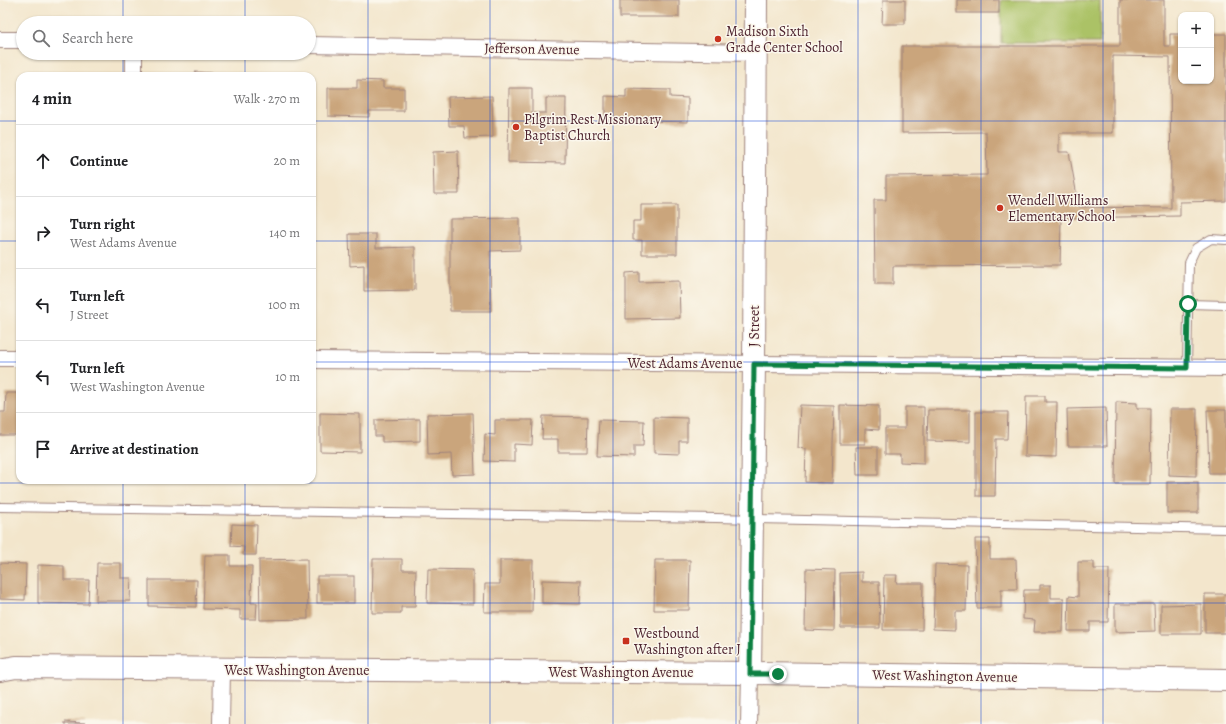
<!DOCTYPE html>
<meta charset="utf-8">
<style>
body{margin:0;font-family:Alegreya,serif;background:#f6f6f6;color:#202124}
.controls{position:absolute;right:12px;top:12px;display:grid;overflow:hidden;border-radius:8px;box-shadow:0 1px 3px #0004}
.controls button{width:36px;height:36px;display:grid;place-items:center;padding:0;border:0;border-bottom:1px solid #e0e0e0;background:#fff;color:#202124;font:20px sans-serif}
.stop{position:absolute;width:12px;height:12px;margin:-9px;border:3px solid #0b8043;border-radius:50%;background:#fff}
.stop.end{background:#0b8043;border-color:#fff;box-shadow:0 1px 4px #0008}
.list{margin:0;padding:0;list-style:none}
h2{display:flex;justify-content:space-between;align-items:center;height:52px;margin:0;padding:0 16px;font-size:17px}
h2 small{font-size:13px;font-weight:400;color:#757577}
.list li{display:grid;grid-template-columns:26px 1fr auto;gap:12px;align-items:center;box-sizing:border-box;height:72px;padding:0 16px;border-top:1px solid #e0e0e0}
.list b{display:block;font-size:15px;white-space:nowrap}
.list p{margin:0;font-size:13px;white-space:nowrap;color:#757577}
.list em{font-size:13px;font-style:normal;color:#757577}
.icon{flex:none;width:22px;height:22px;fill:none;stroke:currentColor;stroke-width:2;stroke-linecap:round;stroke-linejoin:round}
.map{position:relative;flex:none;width:1226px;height:724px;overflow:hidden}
.search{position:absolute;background:#fff;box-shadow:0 1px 3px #0004;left:16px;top:16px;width:300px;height:44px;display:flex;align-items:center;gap:10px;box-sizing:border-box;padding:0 14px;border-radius:22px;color:#757577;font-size:15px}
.panel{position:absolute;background:#fff;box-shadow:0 1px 3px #0004;left:16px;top:72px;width:300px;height:412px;border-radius:12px}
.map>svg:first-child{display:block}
.green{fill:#abc266;stroke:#7a7048}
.building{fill:#caa57c;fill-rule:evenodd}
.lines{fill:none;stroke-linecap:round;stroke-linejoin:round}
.lane-casing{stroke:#9e827c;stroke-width:10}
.street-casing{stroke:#9e827c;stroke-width:18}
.secondary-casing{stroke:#9e827c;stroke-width:24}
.primary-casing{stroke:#9e827c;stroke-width:24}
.lane{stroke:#fff;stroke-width:8}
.street{stroke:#fff;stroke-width:16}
.secondary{stroke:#fff;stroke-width:22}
.primary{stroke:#fff;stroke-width:22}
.route{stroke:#0b8043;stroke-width:5}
.grid{fill:none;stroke:#1d4ed8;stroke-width:1;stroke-opacity:0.55}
.poi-dot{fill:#c8321e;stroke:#fbf7ec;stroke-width:1.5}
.labels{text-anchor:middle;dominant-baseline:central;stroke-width:3;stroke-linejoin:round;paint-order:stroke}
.poi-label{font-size:14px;fill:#4a1f2b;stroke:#fbf7ec;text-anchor:start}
.street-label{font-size:14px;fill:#4a1f2b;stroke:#fbf7ec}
</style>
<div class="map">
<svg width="1226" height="724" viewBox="0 0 1226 724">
<rect width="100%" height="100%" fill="#fbf7ec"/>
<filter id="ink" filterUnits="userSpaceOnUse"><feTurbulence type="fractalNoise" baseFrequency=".025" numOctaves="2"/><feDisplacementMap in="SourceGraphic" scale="8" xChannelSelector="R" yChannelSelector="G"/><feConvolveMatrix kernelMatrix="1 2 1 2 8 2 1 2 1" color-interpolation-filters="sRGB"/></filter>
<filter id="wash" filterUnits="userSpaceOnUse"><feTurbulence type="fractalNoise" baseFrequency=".012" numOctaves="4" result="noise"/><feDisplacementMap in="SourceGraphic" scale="16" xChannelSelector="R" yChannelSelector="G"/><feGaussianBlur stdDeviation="0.9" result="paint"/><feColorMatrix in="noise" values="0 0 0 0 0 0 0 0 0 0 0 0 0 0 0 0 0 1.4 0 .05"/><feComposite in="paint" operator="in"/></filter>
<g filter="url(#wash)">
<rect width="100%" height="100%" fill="#f3e6cc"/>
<rect class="green" x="1001" y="0" width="99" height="43"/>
<g id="blocks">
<g class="building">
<rect x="620" y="0" width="59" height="17"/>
<polygon points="883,0 905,0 905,24 882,24"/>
<rect x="957" y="0" width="42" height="13"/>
<path d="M1120,0H1164V46H1170V34H1181V81H1211V34H1226V201L1180,202V216L1061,218L1060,265L893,266V284H875L874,200H886V176L987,175L986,132L902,133V46H1120ZM1113,56L1170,57L1171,208L1079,207L1069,152H1059V133H1113Z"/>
<polygon points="195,72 214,73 214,76 195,76"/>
<polygon points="357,80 383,81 383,88 404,88 404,111 369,111 369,117 328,116 328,88 357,88"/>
<polygon points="509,88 532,88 532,113 546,113 546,98 566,98 565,163 508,162"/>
<polygon points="626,89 670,90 670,97 688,98 688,122 605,120 605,96 626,97"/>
<polygon points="492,96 493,137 465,138 464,126 449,126 448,97"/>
<polygon points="458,151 459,194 434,194 433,152"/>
<polygon points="641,205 677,205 677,254 642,254 642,240 633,240 633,221 641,221"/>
<polygon points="520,218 520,250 490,251 491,311 450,311 450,219"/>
<polygon points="349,234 376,234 376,248 415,247 415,290 364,291 364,265 350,266"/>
<polygon points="639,272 639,282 679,281 680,318 626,319 626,273"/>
<polygon points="6,393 20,393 20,435 0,435 0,412 5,412"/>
<polygon points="1026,396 1045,396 1045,402 1057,402 1056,457 1025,456"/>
<polygon points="1116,402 1137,403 1137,408 1151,408 1150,484 1115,484"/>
<polygon points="800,405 834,406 832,483 805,482 806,449 798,448"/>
<polygon points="840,405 879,406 879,430 865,429 865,444 840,444"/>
<polygon points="905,407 924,407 924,463 900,462 900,454 885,454 885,428 905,428"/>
<polygon points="1106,408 1107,446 1068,446 1067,409"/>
<polygon points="1170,409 1197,409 1196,476 1169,475"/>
<polygon points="928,410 970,410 970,442 927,441"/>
<polygon points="1207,410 1226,410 1226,473 1209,473"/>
<polygon points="976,412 1008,412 1007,439 996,439 995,496 976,496"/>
<polygon points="320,413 360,414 360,452 320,451"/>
<polygon points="473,413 475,474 452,475 451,454 428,455 427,414"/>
<polygon points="543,416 588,417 587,452 558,452 558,439 542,439"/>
<polygon points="654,417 687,418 687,441 679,441 679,454 654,453"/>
<polygon points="420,419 420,441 382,442 382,436 375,436 375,420"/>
<polygon points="495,420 533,420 532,445 514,444 514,462 484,461 485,434 495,435"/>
<polygon points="599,420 644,421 643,446 634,446 634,457 597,456"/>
<polygon points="856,447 878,447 878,475 857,475"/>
<rect x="1167" y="482" width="31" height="31"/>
<polygon points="232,524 257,525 256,555 243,555 244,547 231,546"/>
<polygon points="975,539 990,539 990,559 1016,559 1017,589 1001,589 1001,608 977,608"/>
<polygon points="205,555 230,555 230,566 252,566 251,603 257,603 256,619 240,619 240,610 203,609"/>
<polygon points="307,559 308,619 260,620 259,560"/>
<polygon points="373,559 402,559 402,570 416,570 415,607 401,607 401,613 372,613"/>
<polygon points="500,560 533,560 532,612 484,612 485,584 500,584"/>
<polygon points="655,560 690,560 689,610 654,610"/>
<polygon points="1078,562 1094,562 1094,569 1109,569 1108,622 1090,622 1090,631 1068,631 1069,596 1078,597"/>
<polygon points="0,563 26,564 25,600 0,599"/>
<polygon points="97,563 121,563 121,578 131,578 130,601 96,601"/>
<polygon points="935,564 967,565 966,611 955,611 955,630 933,629"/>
<polygon points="38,565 64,566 64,580 89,580 88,604 38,603"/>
<polygon points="428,569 473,570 473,604 427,603"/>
<polygon points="806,569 835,570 834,631 805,630"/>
<polygon points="862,572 862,582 879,582 880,628 841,628 840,573"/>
<polygon points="884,575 897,575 896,583 923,583 922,630 883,630"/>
<rect x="317" y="576" width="37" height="27"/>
<polygon points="149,580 197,580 196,607 149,606"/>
<polygon points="542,580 581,581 580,604 542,603"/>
<polygon points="1040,585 1051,585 1051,598 1064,598 1063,632 1034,632 1035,620 1023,619 1024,590 1040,590"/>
<rect x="1205" y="594" width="21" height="39"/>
<polygon points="1115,604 1154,604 1155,631 1115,632"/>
<polygon points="1201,604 1201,634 1161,634 1161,605"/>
<polygon points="65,722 85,723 85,724 65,724"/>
</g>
</g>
</g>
<g filter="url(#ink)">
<use href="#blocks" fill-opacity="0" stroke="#9e827c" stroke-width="1"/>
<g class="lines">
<defs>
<g id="lane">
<polyline points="1188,304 1226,305"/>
<polyline points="1187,368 1189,263 1196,248 1211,239 1226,240"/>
<polyline points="0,507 716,518 1226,529"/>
</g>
<g id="street">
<polyline points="0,40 23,40"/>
<polyline points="309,45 756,53"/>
<polyline points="134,76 134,53"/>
<polyline points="0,358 20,358"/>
<polyline points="312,360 1226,368"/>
<polyline points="221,724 222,669"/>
<polyline points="749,724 750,673"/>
</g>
<polyline id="secondary" points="750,673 754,364 756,0"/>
<polyline id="primary" points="0,670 16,667 750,673 1226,680"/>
</defs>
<use href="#lane" class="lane-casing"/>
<use href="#street" class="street-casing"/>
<use href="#secondary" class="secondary-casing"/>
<use href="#primary" class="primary-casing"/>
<use href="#lane" class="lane"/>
<use href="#street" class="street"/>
<use href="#secondary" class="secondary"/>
<use href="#primary" class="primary"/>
</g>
</g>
<g class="lines" filter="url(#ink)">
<polyline class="route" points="778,674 750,674 754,364 1187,368 1188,304"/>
</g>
<path class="grid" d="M123,0V23M245,0V23M368,0V724M490,0V724M613,0V724M736,0V724M858,0V724M981,0V724M1103,0V724M123,53V76M245,53V76M0,121H20M312,121H1226M0,241H20M312,241H1226M0,362H20M312,362H1226M123,480V724M245,480V724M0,483H1226M0,603H1226"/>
<g class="poi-dot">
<circle cx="718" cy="39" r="4"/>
<circle cx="516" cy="127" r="4"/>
<circle cx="1000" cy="208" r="4"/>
<rect x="622" y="637" width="8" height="8" rx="2"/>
</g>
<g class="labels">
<g class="poi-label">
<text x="726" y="31">Madison Sixth<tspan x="726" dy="16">Grade Center School</tspan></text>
<text x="524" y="119">Pilgrim Rest Missionary<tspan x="524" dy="16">Baptist Church</tspan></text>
<text x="1008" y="200">Wendell Williams<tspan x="1008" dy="16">Elementary School</tspan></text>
<text x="634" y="633">Westbound<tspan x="634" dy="16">Washington after J</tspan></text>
</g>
<g class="street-label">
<text transform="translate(532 49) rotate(1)">Jefferson Avenue</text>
<text transform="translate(754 326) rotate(-90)">J Street</text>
<text x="685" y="363">West Adams Avenue</text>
<text x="297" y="670">West Washington Avenue</text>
<text x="621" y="672">West Washington Avenue</text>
<text transform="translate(945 676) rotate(1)">West Washington Avenue</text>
</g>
</g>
</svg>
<div class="controls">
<button>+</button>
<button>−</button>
</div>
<div class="stop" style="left:1188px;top:304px"></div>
<div class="stop end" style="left:778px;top:674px"></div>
<div class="search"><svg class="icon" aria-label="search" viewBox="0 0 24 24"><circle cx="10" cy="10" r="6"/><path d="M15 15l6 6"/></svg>Search here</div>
<section class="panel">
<h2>4 min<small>Walk · 270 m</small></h2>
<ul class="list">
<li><svg class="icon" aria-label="ahead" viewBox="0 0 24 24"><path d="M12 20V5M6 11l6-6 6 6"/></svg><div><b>Continue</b></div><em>20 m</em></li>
<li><svg class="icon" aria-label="right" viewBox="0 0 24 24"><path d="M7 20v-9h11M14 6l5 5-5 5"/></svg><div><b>Turn right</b><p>West Adams Avenue</p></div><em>140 m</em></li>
<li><svg class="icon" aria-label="left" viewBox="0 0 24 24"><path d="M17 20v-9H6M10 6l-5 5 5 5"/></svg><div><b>Turn left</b><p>J Street</p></div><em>100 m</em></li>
<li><svg class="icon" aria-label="left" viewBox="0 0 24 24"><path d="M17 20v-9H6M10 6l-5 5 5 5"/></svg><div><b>Turn left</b><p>West Washington Avenue</p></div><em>10 m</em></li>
<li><svg class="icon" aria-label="arrive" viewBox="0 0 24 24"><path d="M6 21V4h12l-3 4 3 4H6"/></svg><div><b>Arrive at destination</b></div></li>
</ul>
</section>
</div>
